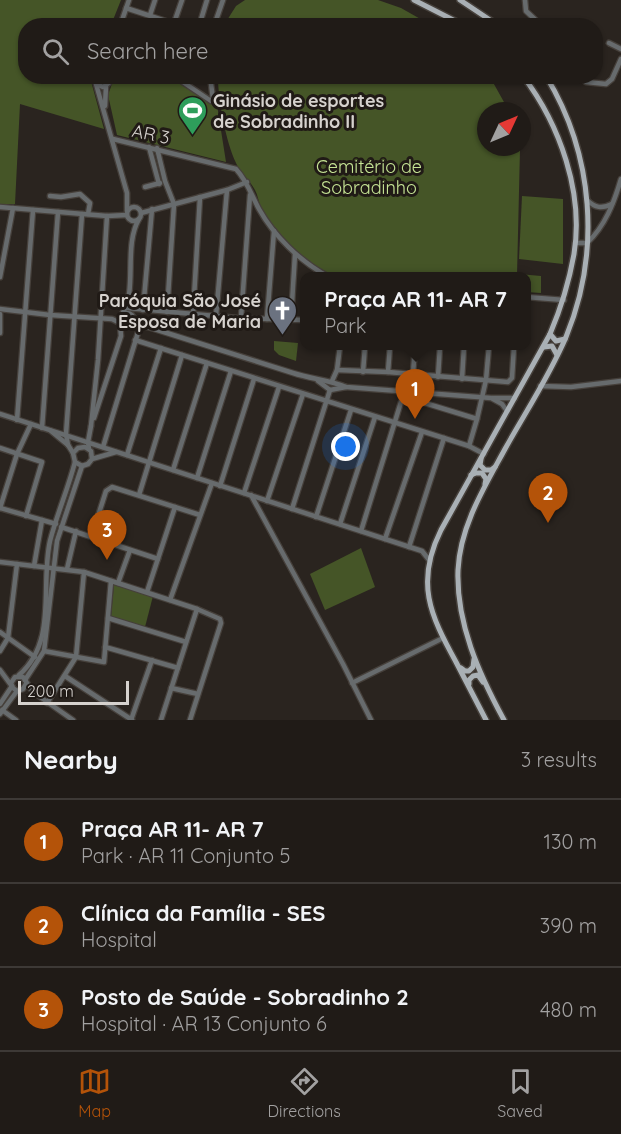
<!DOCTYPE html>
<meta charset="utf-8">
<style>
body{margin:0;font-family:Quicksand,sans-serif;background:#282420;color:#f1f3f6}
.compass{position:absolute;left:477px;top:102px;width:54px;height:54px;border-radius:50%;background:#201b17;box-shadow:0 2px 4px #0004;rotate:46deg}
.scale{position:absolute;left:18px;bottom:15px;width:111px;box-sizing:border-box;padding-left:6px;border:3px solid #d6d2ce;border-top:0;font-size:16px;line-height:21px;white-space:nowrap;color:#d6d2ce;-webkit-text-stroke:4px #201a16;paint-order:stroke}
.you{position:absolute;left:346px;top:447px;width:21px;height:21px;margin:-15px;border:4px solid #fff;border-radius:50%;background:#1a73e8;box-shadow:0 0 0 9px #1a73e833}
.badge{display:grid;place-items:center;width:39px;height:39px;border-radius:50%;background:#b45309;color:#fff;font-size:20px;font-weight:700}
.pin{position:absolute;translate:-50% -50px;filter:drop-shadow(0 2px 3px #0008)}
.pin::after{content:'';position:absolute;top:32px;width:21px;height:18px;background:inherit;clip-path:polygon(0 0,100% 0,50% 100%)}
.popup{position:absolute;left:300px;top:272px;width:231px;height:78px;box-sizing:border-box;display:grid;place-content:center;border-radius:12px;background:#201b17;filter:drop-shadow(0 2px 4px #0005);font-size:20px;white-space:nowrap;color:#a2a1a1}
.popup b{font-size:22px;color:#f1f3f6}
.popup::after{content:'';position:absolute;left:50%;top:100%;margin-left:-12px;border:12px solid transparent;border-top-color:#201b17}
.list{margin:0;padding:0;list-style:none}
h2{display:flex;justify-content:space-between;align-items:center;height:78px;margin:0;padding:0 24px;font-size:26px}
h2 small{font-size:20px;font-weight:400;color:#a2a1a1}
.list li{display:grid;grid-template-columns:39px 1fr auto;gap:18px;align-items:center;box-sizing:border-box;height:84px;padding:0 24px;border-top:2px solid #3d3936}
.list b{display:block;font-size:22px;white-space:nowrap}
.list p{margin:0;font-size:20px;white-space:nowrap;color:#a2a1a1}
.list em{font-size:20px;font-style:normal;color:#a2a1a1}
.icon{flex:none;width:33px;height:33px;fill:none;stroke:currentColor;stroke-width:2;stroke-linecap:round;stroke-linejoin:round}
.map{position:relative;flex:none;width:621px;height:720px;overflow:hidden}
.search{position:absolute;background:#201b17;box-shadow:0 2px 4px #0004;left:18px;right:18px;top:18px;height:66px;display:flex;align-items:center;gap:15px;box-sizing:border-box;padding:0 21px;border-radius:24px;color:#a2a1a1;font-size:22px}
.sheet{height:330px;background:#201b17}
nav{display:flex;justify-content:space-around;align-items:center;box-sizing:border-box;height:84px;border-top:2px solid #3d3936;background:#201b17;font-size:16px;color:#a2a1a1}
nav a{display:grid;justify-items:center;gap:3px}
nav .on{color:#b45309}
.map>svg:first-child{display:block}
.green{fill:#455527}
.lines{fill:none;stroke-linecap:round;stroke-linejoin:round}
.minor-casing{stroke:#46403b;stroke-width:7}
.major-casing{stroke:#46403b;stroke-width:8}
.minor{stroke:#676b6d;stroke-width:4.5}
.major{stroke:#a9b0b5;stroke-width:5}
.labels{text-anchor:middle;dominant-baseline:central;stroke-width:6;stroke-linejoin:round;paint-order:stroke}
.poi-label{font-size:18px;font-weight:bold;fill:#d6d2ce;stroke:#201a16;text-anchor:start}
.street-label{font-size:18px;fill:#d6d2ce;stroke:#201a16}
.park-label{font-size:18px;fill:#c6e595;stroke:#201a16}
</style>
<div class="map">
<svg width="621" height="720" viewBox="0 0 621 720">
<rect width="100%" height="100%" fill="#2a241f"/>
<g class="green">
<polygon points="0,0 121,0 111,25 26,26 26,76 92,77 91,81 104,129 20,104 15,204 0,204"/>
<polygon points="245,0 378,0 401,8 431,25 224,25 236,6"/>
<polygon points="112,77 169,77 210,103 217,105 226,162 117,135 108,95 113,81"/>
<path d="M218,77H490L509,111H486V147H519L520,149L517,276H334C307,263 274,236 261,207C258,201 258,195 255,190C250,180 240,173 236,163C226,142 218,100 218,77Z"/>
<polygon points="522,196 563,199 563,264 519,259"/>
<polygon points="519,274 541,276 541,293 526,292 526,276 519,276"/>
<polygon points="274,341 298,343 296,361 279,355 274,350"/>
<polygon points="361,548 375,587 325,610 310,574"/>
<polygon points="114,584 153,596 145,627 111,616"/>
</g>
<g class="lines">
<defs>
<g id="minor">
<polyline points="525,0 526,11 542,26"/>
<polyline points="126,8 181,26"/>
<polyline points="150,15 155,0"/>
<polyline points="120,26 129,0"/>
<polyline points="173,26 182,0"/>
<polyline points="199,26 207,0"/>
<polyline points="214,26 223,0"/>
<polyline points="609,43 621,49"/>
<polyline points="96,76 96,84 103,87 109,83 109,76"/>
<polyline points="174,76 211,101 213,99 210,76"/>
<polyline points="579,76 586,82 606,84 612,79 621,59"/>
<polyline points="96,84 127,193 127,211"/>
<polyline points="105,106 106,86"/>
<path d="M113,139L236,169C247,181 251,194 259,209C274,236 300,261 327,276"/>
<polyline points="149,147 159,184"/>
<polyline points="157,148 165,181 174,204"/>
<polyline points="145,187 160,183"/>
<polyline points="50,196 61,197 80,194 90,203 88,214"/>
<path d="M587,200C595,208 602,209 612,204"/>
<circle cx="134" cy="214" r="7"/>
<polyline points="0,207 107,216 127,215"/>
<polyline points="141,213 227,190 247,182"/>
<path d="M575,243H587C605,226 614,203 621,179"/>
<polyline points="0,277 13,208"/>
<polyline points="526,297 564,300"/>
<polyline points="128,308 237,318 304,320"/>
<polyline points="0,309 50,315 112,319 120,323"/>
<polyline points="143,310 152,209"/>
<polyline points="167,312 174,204"/>
<circle cx="127" cy="320" r="7"/>
<polyline points="0,314 0,333"/>
<path d="M122,314C138,291 123,246 139,219"/>
<polyline points="193,314 200,197"/>
<polyline points="216,316 227,190"/>
<polyline points="241,318 250,195"/>
<polyline points="267,319 274,231"/>
<polyline points="291,320 295,254"/>
<path d="M130,326L148,327C196,342 245,358 293,373C311,379 329,380 346,387L491,398H515"/>
<polyline points="135,340 469,446 484,454"/>
<polyline points="337,370 388,372 508,382 512,378 514,346"/>
<polyline points="363,372 365,346"/>
<polyline points="388,372 390,346"/>
<polyline points="413,374 415,346"/>
<polyline points="438,377 440,346"/>
<polyline points="462,379 464,346"/>
<polyline points="318,381 330,390 346,387"/>
<polyline points="332,381 337,370 340,346"/>
<polyline points="540,386 571,387 621,381"/>
<polyline points="493,399 502,404 507,411"/>
<polyline points="0,414 422,551 430,561"/>
<polyline points="94,418 121,336 120,324"/>
<polyline points="477,419 486,380 489,346"/>
<polyline points="17,420 33,210"/>
<polyline points="91,426 98,360 107,216"/>
<polyline points="42,428 58,212"/>
<polyline points="51,431 68,445 73,453"/>
<polyline points="68,445 66,434 82,214"/>
<polyline points="103,447 140,326"/>
<polyline points="0,448 42,462 26,516"/>
<polyline points="89,449 88,442 91,426"/>
<polyline points="127,455 161,348"/>
<polyline points="92,459 91,451 85,447 78,448 73,453 75,462 82,466 88,464 92,459 116,452"/>
<polyline points="173,470 207,363"/>
<polyline points="197,478 231,371"/>
<polyline points="220,486 254,379"/>
<polyline points="244,493 279,387"/>
<polyline points="139,495 182,355"/>
<polyline points="251,495 343,664 371,720"/>
<polyline points="267,501 303,394"/>
<polyline points="0,508 17,454 31,424"/>
<polyline points="0,508 56,524"/>
<polyline points="292,509 330,390"/>
<polyline points="316,517 351,410"/>
<polyline points="340,524 375,417"/>
<polyline points="61,527 158,559"/>
<polyline points="361,531 401,402 415,400 477,419 469,446"/>
<polyline points="92,535 106,491 112,487 200,515"/>
<polyline points="385,539 422,432"/>
<polyline points="409,547 444,438"/>
<polyline points="0,562 84,572 197,609 220,619 221,623 190,720"/>
<polyline points="34,566 42,520"/>
<polyline points="67,569 76,531"/>
<polyline points="118,583 130,550"/>
<polyline points="147,592 175,507"/>
<polyline points="170,600 212,483"/>
<polyline points="108,618 186,642"/>
<polyline points="0,632 35,657"/>
<polyline points="105,647 178,668"/>
<polyline points="0,651 8,638 17,564"/>
<polyline points="44,651 104,662 111,581"/>
<polyline points="0,670 11,685"/>
<path d="M19,675C58,641 40,586 50,541C57,514 68,489 75,462"/>
<polyline points="65,676 132,720"/>
<polyline points="25,680 44,651 57,541 82,466"/>
<polyline points="352,683 443,638"/>
<polyline points="26,684 23,689 17,691 13,688 11,683 15,677 23,677 33,692 73,720"/>
<polyline points="171,688 198,694"/>
<polyline points="47,703 76,657 84,572"/>
<polyline points="0,704 12,686"/>
<polyline points="2,710 16,720"/>
<polyline points="0,714 17,691"/>
<polyline points="131,720 152,660"/>
<polyline points="161,720 197,609"/>
</g>
<g id="major">
<polyline points="414,0 465,26"/>
<polyline points="460,0 499,26"/>
<polyline points="550,334 556,341 565,339"/>
<polyline points="544,347 552,346 557,355"/>
<polyline points="481,459 480,465 485,470 491,470 495,467"/>
<polyline points="471,475 476,473 482,473 486,479 485,484"/>
<polyline points="461,668 465,671 469,671 473,667 474,659"/>
<polyline points="469,684 469,680 473,676 478,675 483,682"/>
<path d="M486,720C476,701 466,681 456,662C430,615 415,582 441,530L550,334C561,308 569,282 574,254C584,193 560,125 523,76"/>
<path d="M504,720C479,674 456,623 458,570C460,526 485,486 505,449C525,413 550,375 566,337C601,252 594,155 546,76"/>
</g>
</defs>
<use href="#minor" class="minor-casing"/>
<use href="#major" class="major-casing"/>
<use href="#minor" class="minor"/>
<use href="#major" class="major"/>
</g>
<defs>
<symbol id="stadium-pin" viewBox="-11 -11 22 30"><path d="M0 17L-7.5 6A9.5 9.5 0 1 1 7.5 6Z" fill="#2e9e5b" stroke="#201a16"/><path d="M0-5a6.5 5 0 1 0 0 10a6.5 5 0 1 0 0-10ZM-3.5-1.8h7v3.6h-7Z" fill="#fff"/></symbol>
<symbol id="church-pin" viewBox="-11 -11 22 30"><path d="M0 17L-7.5 6A9.5 9.5 0 1 1 7.5 6Z" fill="#6b7280" stroke="#201a16"/><path d="M-1.2-6h2.4v3.5h3.3v2.4h-3.3V6h-2.4V-.1h-3.3v-2.4h3.3Z" fill="#fff"/></symbol>
</defs>
<g fill-rule="evenodd">
<use href="#stadium-pin" x="176" y="94" width="33" height="45"/>
<use href="#church-pin" x="266" y="294" width="33" height="45"/>
</g>
<g class="labels">
<g class="poi-label">
<text x="213" y="100">Ginásio de esportes<tspan x="213" dy="21">de Sobradinho II</tspan></text>
<text x="261" y="300" text-anchor="end">Paróquia São José<tspan x="261" dy="21">Esposa de Maria</tspan></text>
</g>
<g class="street-label">
<text transform="translate(151 134) rotate(12)">AR 3</text>
</g>
<g class="park-label">
<text x="369" y="166">Cemitério de<tspan x="369" dy="21">Sobradinho</tspan></text>
</g>
</g>
</svg>
<svg class="compass" viewBox="-18 -18 36 36"><path d="M0-13l5 13h-10z" fill="#e53935"/><path d="M0 13l5-13h-10z" fill="#a2a1a1"/></svg>
<div class="scale">200 m</div>
<div class="you"></div>
<div class="pin badge" style="left:415px;top:419px">1</div>
<div class="popup"><b>Praça AR 11- AR 7</b>Park</div>
<div class="pin badge" style="left:548px;top:523px">2</div>
<div class="pin badge" style="left:107px;top:560px">3</div>
<div class="search"><svg class="icon" aria-label="search" viewBox="0 0 24 24"><circle cx="10" cy="10" r="6"/><path d="M15 15l6 6"/></svg>Search here</div>
</div>
<section class="sheet">
<h2>Nearby<small>3 results</small></h2>
<ul class="list">
<li><span class="badge">1</span><div><b>Praça AR 11- AR 7</b><p>Park · AR 11 Conjunto 5</p></div><em>130 m</em></li>
<li><span class="badge">2</span><div><b>Clínica da Família - SES</b><p>Hospital</p></div><em>390 m</em></li>
<li><span class="badge">3</span><div><b>Posto de Saúde - Sobradinho 2</b><p>Hospital · AR 13 Conjunto 6</p></div><em>480 m</em></li>
</ul>
</section>
<nav>
<a class="on"><svg class="icon" aria-label="map" viewBox="0 0 24 24"><path d="M3 6l6-2 6 2 6-2v14l-6 2-6-2-6 2zM9 4v14M15 6v14"/></svg>Map</a>
<a><svg class="icon" aria-label="directions" viewBox="0 0 24 24"><path d="M12 3l9 9-9 9-9-9zM9 14v-3h6M13 9l2 2-2 2"/></svg>Directions</a>
<a><svg class="icon" aria-label="saved" viewBox="0 0 24 24"><path d="M7 4h10v16l-5-4-5 4z"/></svg>Saved</a>
</nav>
